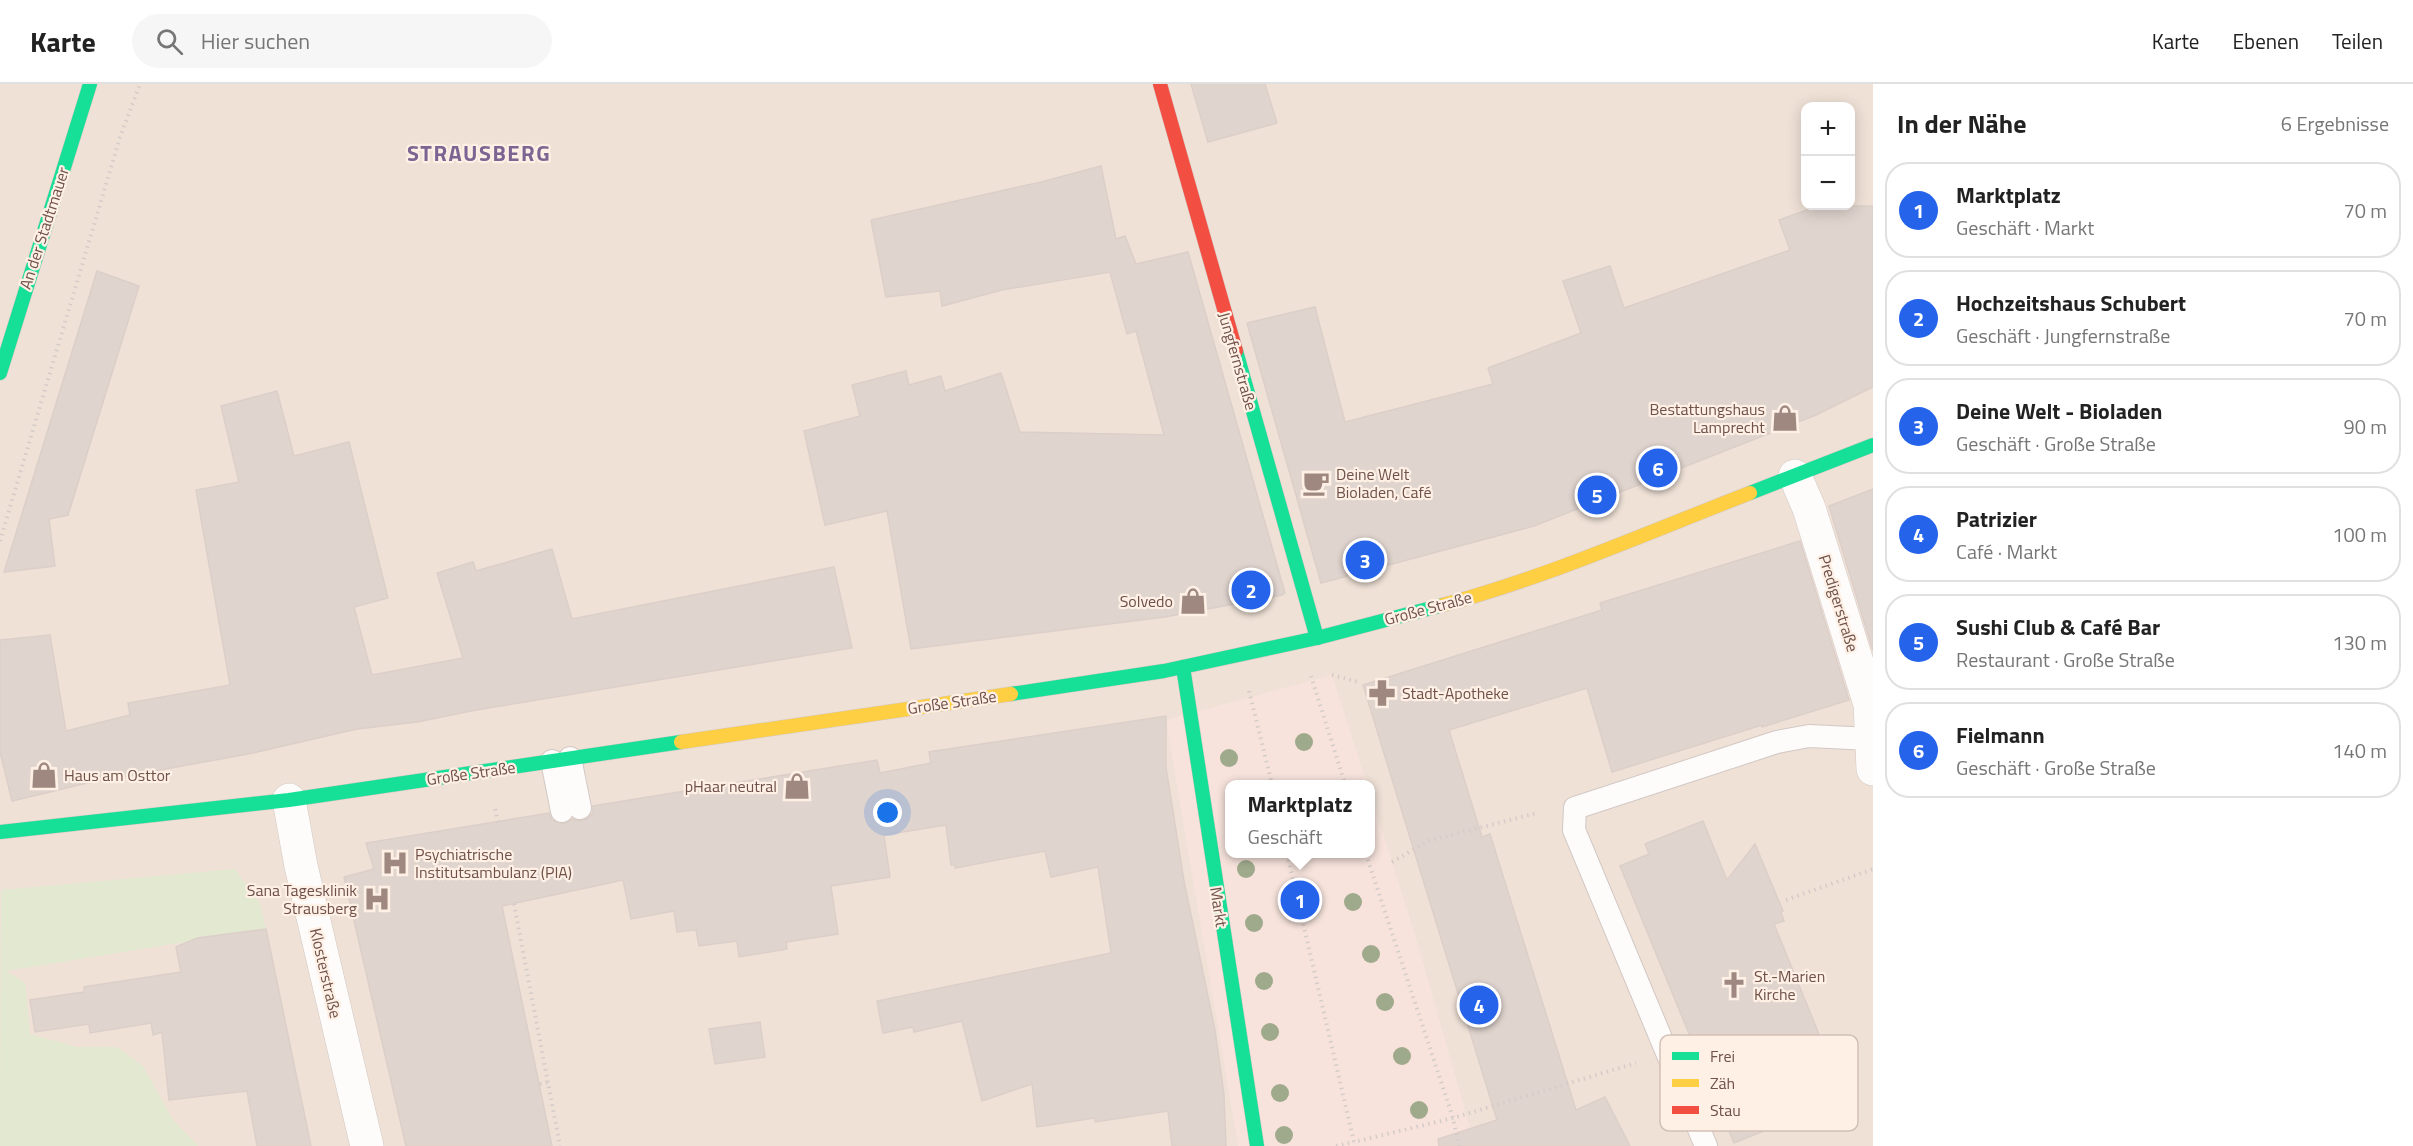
<!DOCTYPE html>
<html lang="de">
<meta charset="utf-8">
<style>
body{margin:0;font-family:"Titillium Web",sans-serif;background:#f6f6f6;color:#222}
.controls{position:absolute;right:18px;top:18px;display:grid;overflow:hidden;border-radius:12px;box-shadow:0 3px 15px #0003}
.controls button{width:54px;height:54px;display:grid;place-items:center;padding:0;border:0;border-bottom:2px solid #e0e0e0;background:#fff;color:#222;font:30px sans-serif}
.you{position:absolute;left:888px;top:729px;width:21px;height:21px;margin:-15px;border:4px solid #fff;border-radius:50%;background:#1a73e8;box-shadow:0 0 0 9px #1a73e833}
.badge{display:grid;place-items:center;width:39px;height:39px;border-radius:50%;background:#2563eb;color:#fff;font-size:20px;font-weight:700}
.pin{position:absolute;translate:-50% -50%;border:3px solid #fff;box-shadow:0 2px 6px #0006}
.popup{position:absolute;left:1225px;top:696px;width:150px;height:78px;box-sizing:border-box;display:grid;place-content:center;border-radius:12px;background:#fff;filter:drop-shadow(0 2px 4px #0005);font-size:20px;white-space:nowrap;color:#767676}
.popup b{font-size:22px;color:#222}
.popup::after{content:'';position:absolute;left:50%;top:100%;margin-left:-12px;border:12px solid transparent;border-top-color:#fff}
.list{margin:0;padding:0;list-style:none}
h2{display:flex;justify-content:space-between;align-items:center;height:78px;margin:0;padding:0 24px;font-size:26px}
h2 small{font-size:20px;font-weight:400;color:#767676}
.list li{display:grid;grid-template-columns:39px 1fr auto;gap:18px;align-items:center;box-sizing:border-box;height:96px;margin:0 12px 12px;padding:0 12px;border:2px solid #e0e0e0;border-radius:24px}
.list b{display:block;font-size:22px;white-space:nowrap}
.list p{margin:0;font-size:20px;white-space:nowrap;color:#767676}
.list em{font-size:20px;font-style:normal;color:#767676}
.icon{flex:none;width:33px;height:33px;fill:none;stroke:currentColor;stroke-width:2;stroke-linecap:round;stroke-linejoin:round}
.map{position:relative;flex:none;width:1873px;height:1062px;overflow:hidden}
header{display:flex;align-items:center;gap:36px;box-sizing:border-box;height:84px;padding:0 30px;background:#fff;border-bottom:2px solid #e0e0e0}
header strong{font-size:28px}
nav{display:flex;gap:33px;margin-inline-start:auto;font-size:21px}
.search{width:420px;height:54px;background:#f6f6f6;display:flex;align-items:center;gap:15px;box-sizing:border-box;padding:0 21px;border-radius:33px;color:#767676;font-size:22px}
main{display:flex}
aside{flex:1;background:#fff}
.map>svg:first-child{display:block}
.residential{fill:#efe1d6;fill-rule:evenodd}
.commercial{fill:#f7e3dc}
.green{fill:#e3e9d1}
.building{fill:#e0d4ce;stroke:#dccfc9;stroke-width:1.5}
.lines{fill:none;stroke-linecap:round;stroke-linejoin:round}
.lane-casing{stroke:#d2c8c4;stroke-width:24}
.street-casing{stroke:#d2c8c4;stroke-width:34}
.fast-casing{stroke:#d2c8c3;stroke-width:15}
.slow-casing{stroke:#d2c8c3;stroke-width:15}
.jam-casing{stroke:#d2c8c3;stroke-width:15}
.path{stroke:#d5ccc9;stroke-width:4;stroke-dasharray:1.5 4.5;stroke-linecap:butt}
.lane{stroke:#fdfcfb;stroke-width:22}
.street{stroke:#fdfcfb;stroke-width:33}
.fast{stroke:#16e098;stroke-width:14}
.slow{stroke:#ffcf43;stroke-width:14}
.jam{stroke:#f24e42;stroke-width:14}
.tree{fill:#9faa8c}
.labels{text-anchor:middle;dominant-baseline:central;stroke-width:4.5;stroke-linejoin:round;paint-order:stroke}
.street-label{font-size:16px;fill:#6f5149;stroke:#fef0e5}
.poi-label{font-size:16px;fill:#6f5149;stroke:#fef0e5;text-anchor:start}
.district-label{font-size:22px;font-weight:bold;letter-spacing:1.5px;fill:#7c6592;stroke:#fef0e5}
.key{fill:#fef0e5;stroke:#d3c0b6;stroke-width:1.5}
.key-label{font-size:16px;fill:#6f5149}
</style>
<header>
<strong>Karte</strong>
<div class="search"><svg class="icon" aria-label="search" viewBox="0 0 24 24"><circle cx="10" cy="10" r="6"/><path d="M15 15l6 6"/></svg>Hier suchen</div>
<nav><a>Karte</a><a>Ebenen</a><a>Teilen</a></nav>
</header>
<main>
<div class="map">
<svg width="1873" height="1062" viewBox="0 0 1873 1062">
<rect width="100%" height="100%" fill="#f4ede6"/>
<path class="residential" d="M0,0H1873V1062H0ZM1806,22H1850V122H1806ZM1230,700H1370V770H1230Z"/>
<polygon class="commercial" points="1332,591 1367,700 1230,700 1230,770 1370,770 1371,712 1416,854 1475,1062 1238,1062 1166,636"/>
<polygon class="green" points="235,785 260,820 266,845 6,887 25,899 30,950 77,963 117,963 143,982 173,1036 198,1062 0,1062 1,806"/>
<g class="building">
<polygon points="1191,0 1265,0 1277,39 1208,58"/>
<polygon points="1101,82 1116,155 1125,152 1136,180 1188,168 1285,509 1282,511 1165,533 911,565 887,427 825,441 804,347 860,332 852,301 906,287 909,301 941,292 945,307 1001,289 1020,348 1164,351 1136,247 1127,250 1110,188 1002,206 942,222 940,207 886,213 871,136 1041,98"/>
<polygon points="1818,122 1873,122 1873,303 1816,331 1534,442 1321,499 1247,239 1315,223 1345,338 1493,300 1488,284 1581,249 1563,197 1610,182 1624,224 1790,166 1779,136"/>
<polygon points="97,187 139,202 68,431 49,435 55,482 4,488"/>
<polygon points="277,307 294,372 349,358 388,514 354,523 372,591 463,574 437,489 473,478 476,487 552,465 572,535 834,483 852,564 476,626 417,638 357,645 248,670 83,700 12,717 0,668 0,556 50,551 66,647 130,631 128,619 230,601 196,406 239,398 221,322"/>
<polygon points="1873,405 1873,567 1829,422"/>
<polygon points="1800,457 1849,616 1762,643 1762,641 1612,688 1587,604 1449,646 1482,753 1490,750 1576,1026 1605,1013 1630,1062 1439,1062 1438,1055 1497,1036 1363,601 1602,526 1600,519"/>
<polygon points="1166,632 1166,683 1184,797 1215,946 1224,1011 1226,1062 1172,1062 1168,1027 1095,1038 1095,1034 1037,1043 1032,1000 982,1017 962,937 914,948 913,943 883,949 877,917 1111,869 1098,783 1051,793 1045,767 955,784 955,781 951,781 946,741 884,751 890,793 831,802 838,850 786,858 787,865 739,873 737,857 699,862 696,846 677,848 674,827 631,835 623,796 502,822 552,1062 406,1062 344,793 374,785 366,759 549,729 552,736 564,740 573,735 582,737 588,734 593,729 593,722 877,676 880,689 931,679 929,668"/>
<polygon points="1703,737 1727,796 1755,760 1783,827 1781,828 1784,837 1774,840 1845,1014 1734,1059 1620,782 1649,770 1645,760"/>
<polygon points="266,845 311,1062 257,1062 247,1007 169,1016 162,948 153,951 151,939 90,949 89,940 35,948 30,916 84,908 84,903 181,888 176,863 197,854"/>
<polygon points="760,938 765,973 715,980 709,945"/>
</g>
<g class="lines">
<defs>
<g id="lane">
<polyline points="570,674 580,724"/>
<polyline points="552,677 562,727"/>
<polyline points="1706,1062 1574,746 1575,724 1777,658 1809,652 1871,655"/>
</g>
<g id="street">
<polyline points="1795,392 1809,424 1870,620 1873,685"/>
<polyline points="289,716 301,782 367,1062"/>
</g>
<g id="fast">
<polyline points="1236,267 1317,554"/>
<polyline points="0,289 90,0"/>
<polyline points="1750,409 1873,361"/>
<polyline points="1183,583 1257,1062"/>
<polyline points="1011,610 1164,587 1317,554 1443,521"/>
<polyline points="0,748 289,716 681,658"/>
</g>
<g id="slow">
<path d="M1443,521C1548,493 1649,448 1750,409"/>
<polyline points="681,658 1011,610"/>
</g>
<polyline id="jam" points="1160,0 1236,267"/>
</defs>
<use href="#lane" class="lane-casing"/>
<use href="#street" class="street-casing"/>
<use href="#fast" class="fast-casing"/>
<use href="#slow" class="slow-casing"/>
<use href="#jam" class="jam-casing"/>
<g class="path">
<polyline points="0,457 120,53 140,0"/>
<polyline points="1332,591 1358,598"/>
<polyline points="1311,592 1345,700"/>
<polyline points="1249,607 1272,700"/>
<polyline points="495,725 498,738"/>
<polyline points="1287,770 1354,1058 1453,1034 1636,979"/>
<polyline points="1366,770 1453,1034 1459,1062"/>
<polyline points="1392,778 1428,757 1537,729"/>
<polyline points="1786,816 1873,785"/>
<polyline points="514,820 560,1062"/>
<polyline points="540,1000 548,998"/>
<polyline points="1336,1062 1354,1058"/>
</g>
<use href="#lane" class="lane"/>
<use href="#street" class="street"/>
<use href="#fast" class="fast"/>
<use href="#slow" class="slow"/>
<use href="#jam" class="jam"/>
</g>
<g class="tree">
<circle cx="1304" cy="658" r="9"/>
<circle cx="1229" cy="674" r="9"/>
<circle cx="1246" cy="785" r="9"/>
<circle cx="1353" cy="818" r="9"/>
<circle cx="1254" cy="839" r="9"/>
<circle cx="1371" cy="870" r="9"/>
<circle cx="1264" cy="897" r="9"/>
<circle cx="1385" cy="918" r="9"/>
<circle cx="1270" cy="948" r="9"/>
<circle cx="1402" cy="972" r="9"/>
<circle cx="1280" cy="1009" r="9"/>
<circle cx="1419" cy="1026" r="9"/>
<circle cx="1284" cy="1051" r="9"/>
</g>
<defs>
<symbol id="shop-bare" viewBox="-9 -9 18 18"><path d="M-5-2.5h2.3a2.7 3.5 0 0 1 5.4 0H5L5.5 6h-11ZM-1.5-2.5h3a1.5 2.3 0 0 0-3 0Z" fill="#9e8880" stroke="#fef0e5" stroke-width="2.5" paint-order="stroke"/></symbol>
<symbol id="cafe-bare" viewBox="-9 -9 18 18"><path d="M-5.5-4.5H6V0H3Q3 3.5 0 3.5H-2.5Q-5.5 3.5-5.5 0ZM3-3.2v2h1.7v-2ZM-6 4.5H4V6H-6Z" fill="#9e8880" stroke="#fef0e5" stroke-width="2.5" paint-order="stroke"/></symbol>
<symbol id="pharmacy-bare" viewBox="-9 -9 18 18"><path d="M-2-6h4v4h4v4h-4v4h-4v-4h-4v-4h4Z" fill="#9e8880" stroke="#fef0e5" stroke-width="2.5" paint-order="stroke"/></symbol>
<symbol id="hospital-bare" viewBox="-9 -9 18 18"><path d="M-5-5h3v3.5h4V-5h3V5h-3V1.5h-4V5h-3Z" fill="#9e8880" stroke="#fef0e5" stroke-width="2.5" paint-order="stroke"/></symbol>
<symbol id="church-bare" viewBox="-9 -9 18 18"><path d="M-1.2-6h2.4v3.5h3.3v2.4h-3.3V6h-2.4V-.1h-3.3v-2.4h3.3Z" fill="#9e8880" stroke="#fef0e5" stroke-width="2.5" paint-order="stroke"/></symbol>
</defs>
<g fill-rule="evenodd">
<use href="#shop-bare" x="1766" y="315" width="38" height="38"/>
<use href="#cafe-bare" x="1297" y="380" width="38" height="38"/>
<use href="#shop-bare" x="1174" y="498" width="38" height="38"/>
<use href="#pharmacy-bare" x="1363" y="590" width="38" height="38"/>
<use href="#shop-bare" x="25" y="672" width="38" height="38"/>
<use href="#shop-bare" x="778" y="683" width="38" height="38"/>
<use href="#hospital-bare" x="376" y="760" width="38" height="38"/>
<use href="#hospital-bare" x="358" y="796" width="38" height="38"/>
<use href="#church-bare" x="1715" y="882" width="38" height="38"/>
</g>
<g class="labels">
<g class="street-label">
<text transform="translate(44 144) rotate(-72)">An der Stadtmauer</text>
<text transform="translate(1238 277) rotate(74)">Jungfernstraße</text>
<text transform="translate(1839 519) rotate(73)">Predigerstraße</text>
<text transform="translate(1428 524) rotate(-15)">Große Straße</text>
<text transform="translate(952 618) rotate(-8)">Große Straße</text>
<text transform="translate(471 689) rotate(-8)">Große Straße</text>
<text transform="translate(1219 823) rotate(81)">Markt</text>
<text transform="translate(326 889) rotate(77)">Klosterstraße</text>
</g>
<g class="poi-label">
<text x="1765" y="325" text-anchor="end">Bestattungshaus<tspan x="1765" dy="18">Lamprecht</tspan></text>
<text x="1336" y="390">Deine Welt<tspan x="1336" dy="18">Bioladen, Café</tspan></text>
<text x="1173" y="517" text-anchor="end">Solvedo</text>
<text x="1402" y="609">Stadt-Apotheke</text>
<text x="64" y="691">Haus am Osttor</text>
<text x="777" y="702" text-anchor="end">pHaar neutral</text>
<text x="415" y="770">Psychiatrische<tspan x="415" dy="18">Institutsambulanz (PIA)</tspan></text>
<text x="357" y="806" text-anchor="end">Sana Tagesklinik<tspan x="357" dy="18">Strausberg</tspan></text>
<text x="1754" y="892">St.-Marien<tspan x="1754" dy="18">Kirche</tspan></text>
</g>
<g class="district-label">
<text x="479" y="69">STRAUSBERG</text>
</g>
</g>
<rect x="1660" y="951" width="198" height="96" rx="9" class="key"/>
<rect x="1672" y="968" width="27" height="8" fill="#16e098"/>
<rect x="1672" y="995" width="27" height="8" fill="#ffcf43"/>
<rect x="1672" y="1022" width="27" height="8" fill="#f24e42"/>
<g class="key-label">
<text x="1710" y="978">Frei</text>
<text x="1710" y="1005">Zäh</text>
<text x="1710" y="1032">Stau</text>
</g>
</svg>
<div class="controls">
<button>+</button>
<button>−</button>
</div>
<div class="you"></div>
<div class="pin badge" style="left:1300px;top:816px">1</div>
<div class="popup"><b>Marktplatz</b>Geschäft</div>
<div class="pin badge" style="left:1251px;top:506px">2</div>
<div class="pin badge" style="left:1365px;top:476px">3</div>
<div class="pin badge" style="left:1479px;top:921px">4</div>
<div class="pin badge" style="left:1597px;top:411px">5</div>
<div class="pin badge" style="left:1658px;top:384px">6</div>
</div>
<aside>
<h2>In der Nähe<small>6 Ergebnisse</small></h2>
<ul class="list">
<li><span class="badge">1</span><div><b>Marktplatz</b><p>Geschäft · Markt</p></div><em>70 m</em></li>
<li><span class="badge">2</span><div><b>Hochzeitshaus Schubert</b><p>Geschäft · Jungfernstraße</p></div><em>70 m</em></li>
<li><span class="badge">3</span><div><b>Deine Welt - Bioladen</b><p>Geschäft · Große Straße</p></div><em>90 m</em></li>
<li><span class="badge">4</span><div><b>Patrizier</b><p>Café · Markt</p></div><em>100 m</em></li>
<li><span class="badge">5</span><div><b>Sushi Club &amp; Café Bar</b><p>Restaurant · Große Straße</p></div><em>130 m</em></li>
<li><span class="badge">6</span><div><b>Fielmann</b><p>Geschäft · Große Straße</p></div><em>140 m</em></li>
</ul>
</aside>
</main>
